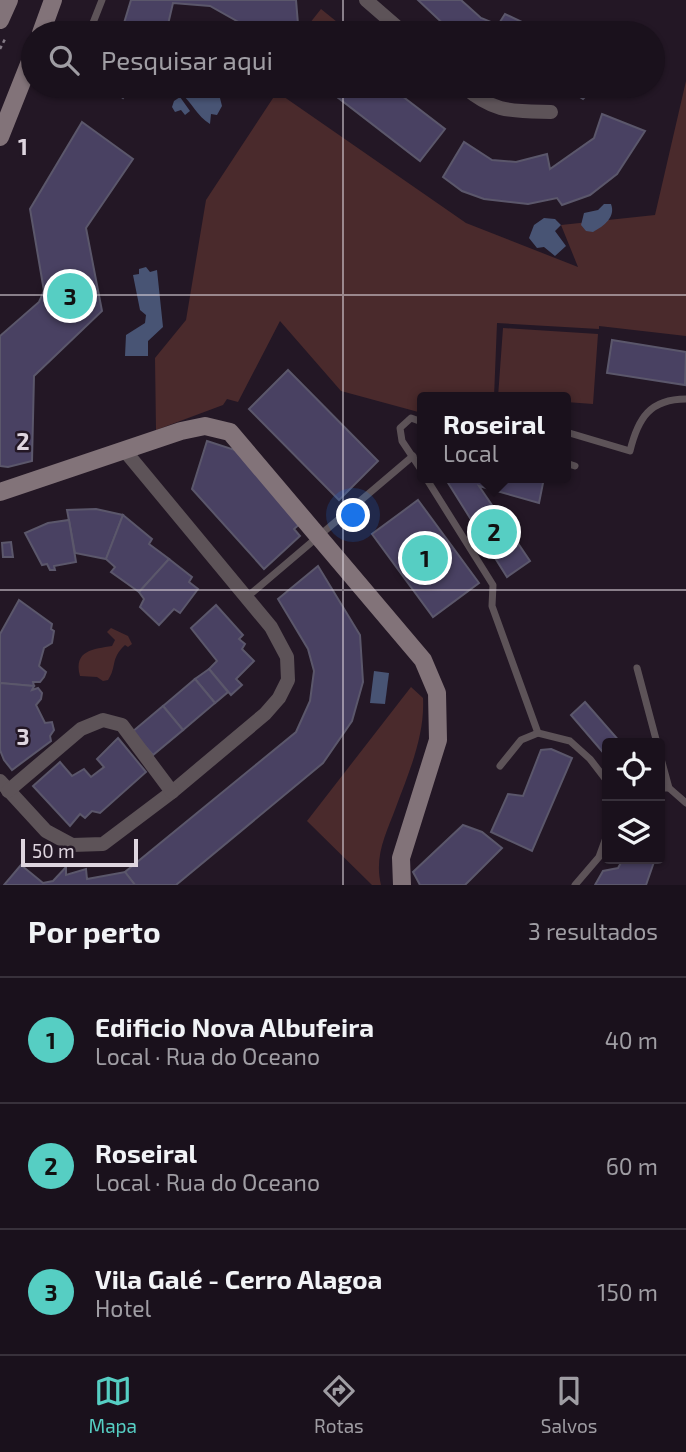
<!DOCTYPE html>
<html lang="pt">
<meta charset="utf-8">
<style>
body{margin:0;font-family:"Exo 2",sans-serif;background:#271f29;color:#f1f3f6}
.controls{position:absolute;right:21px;bottom:21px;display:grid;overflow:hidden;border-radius:7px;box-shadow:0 2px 5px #0004}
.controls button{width:63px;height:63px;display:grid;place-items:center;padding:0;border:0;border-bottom:2px solid #38313b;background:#1a111c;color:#f1f3f6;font:35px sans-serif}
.scale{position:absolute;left:21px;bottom:18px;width:117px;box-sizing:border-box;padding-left:7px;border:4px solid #ded5df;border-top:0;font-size:19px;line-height:24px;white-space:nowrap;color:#ded5df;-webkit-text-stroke:5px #231725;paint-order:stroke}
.you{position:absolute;left:354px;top:516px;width:24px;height:24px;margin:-18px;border:5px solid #fff;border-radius:50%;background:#1a73e8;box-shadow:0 0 0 10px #1a73e833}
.badge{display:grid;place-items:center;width:46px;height:46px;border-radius:50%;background:#56cec3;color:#111;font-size:23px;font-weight:700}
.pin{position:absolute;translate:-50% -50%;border:4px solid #fff;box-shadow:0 2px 7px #0006}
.popup{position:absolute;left:417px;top:392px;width:154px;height:91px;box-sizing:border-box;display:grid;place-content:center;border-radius:7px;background:#1a111c;filter:drop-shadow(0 2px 5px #0005);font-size:23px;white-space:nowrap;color:#9f9da3}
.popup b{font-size:26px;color:#f1f3f6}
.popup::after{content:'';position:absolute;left:50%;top:100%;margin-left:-14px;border:14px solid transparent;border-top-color:#1a111c}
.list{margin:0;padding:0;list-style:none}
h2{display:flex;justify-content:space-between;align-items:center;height:91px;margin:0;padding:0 28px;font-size:30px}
h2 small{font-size:23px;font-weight:400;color:#9f9da3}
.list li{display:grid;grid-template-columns:46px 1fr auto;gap:21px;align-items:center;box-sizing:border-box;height:126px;padding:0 28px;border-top:2px solid #38313b}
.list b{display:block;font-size:26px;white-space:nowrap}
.list p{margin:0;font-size:23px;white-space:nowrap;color:#9f9da3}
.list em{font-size:23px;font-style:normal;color:#9f9da3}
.icon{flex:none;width:38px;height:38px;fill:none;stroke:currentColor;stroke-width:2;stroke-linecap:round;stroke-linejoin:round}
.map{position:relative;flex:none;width:686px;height:885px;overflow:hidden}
.search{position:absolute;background:#1a111c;box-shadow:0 2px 5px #0004;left:21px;right:21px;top:21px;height:77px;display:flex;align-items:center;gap:18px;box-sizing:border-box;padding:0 24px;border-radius:38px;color:#9f9da3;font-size:26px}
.sheet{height:469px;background:#1a111c}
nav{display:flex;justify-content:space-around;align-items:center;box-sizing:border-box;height:98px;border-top:2px solid #38313b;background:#1a111c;font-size:19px;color:#9f9da3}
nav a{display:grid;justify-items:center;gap:4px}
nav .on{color:#56cec3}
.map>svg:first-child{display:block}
.green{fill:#4a2a2c}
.water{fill:#485474}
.building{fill:#494162;stroke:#5b576b;stroke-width:2}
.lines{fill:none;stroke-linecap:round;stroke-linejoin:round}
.path{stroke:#857b87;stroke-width:2.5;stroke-dasharray:3.5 3.5;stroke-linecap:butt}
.lane{stroke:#5d5358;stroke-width:7}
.street{stroke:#5d5358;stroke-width:14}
.secondary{stroke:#827379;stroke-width:18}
.grid{fill:none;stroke:#ded5df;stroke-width:2;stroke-opacity:0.55}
.grid-label{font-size:23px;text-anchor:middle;font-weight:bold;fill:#ded5df;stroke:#231725;stroke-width:5;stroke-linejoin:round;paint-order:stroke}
</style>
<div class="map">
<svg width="686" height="885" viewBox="0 0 686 885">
<rect width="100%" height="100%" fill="#231725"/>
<g class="green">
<polygon points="321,9 342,26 336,33 302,33"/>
<polygon points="686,81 686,336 599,326 599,329 497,323 494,397 422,397 422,413 341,391 280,321 238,402 227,399 223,405 156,430 155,358 186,320 206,200 277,92 466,223 578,267 561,225 655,215"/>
<polygon points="503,328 598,334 593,404 566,402 566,397 498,397"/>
<path d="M111,628L128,636L132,644L128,647L125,645C110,659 117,667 108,680L103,681L97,677L80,676C73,650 94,649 112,646L115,640L107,632Z"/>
<path d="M411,687L423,698C425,736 409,772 396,807C386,834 374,856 381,885H372L307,821Z"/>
</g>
<g class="water">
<path d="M186,86H227L220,98L222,106L217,115L211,114L210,124C197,116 192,103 181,93Z"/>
<polygon points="180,97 190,111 185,115 181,110 175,112 172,107 174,101"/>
<path d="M604,204H611C616,217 604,226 593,232L586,231L581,225L584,213L598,210Z"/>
<polygon points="544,218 555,219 561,225 555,231 566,246 555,256 544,247 537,248 529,238 534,225"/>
<polygon points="146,267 150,272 157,270 163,327 148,341 148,356 125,356 126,335 145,323 146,315 140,310 133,275 139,274 139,269"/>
<polygon points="374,671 389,673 385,704 370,703"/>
</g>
<g class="building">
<polygon points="131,0 296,0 298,24 274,28 244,25 210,6 173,3 166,33 121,33"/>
<polygon points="418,0 461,0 481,18 498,25 505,14 545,33 453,33"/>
<polygon points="107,86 136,86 132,92 129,90 123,98"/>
<polygon points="338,86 389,86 445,129 420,161 332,93"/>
<polygon points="563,86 631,86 607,96 594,88 583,99"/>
<polygon points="602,114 645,131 617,174 590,195 562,205 557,198 528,204 484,199 462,191 443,177 464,142 492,160 516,162 547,154 550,169 594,138"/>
<polygon points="82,122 133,159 86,228 102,311 34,376 32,461 8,467 0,466 0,336 39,302 44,291 30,209"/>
<polygon points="612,340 686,352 685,385 607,373"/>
<polygon points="288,370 378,461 339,500 249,409"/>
<polygon points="207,441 235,450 301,523 294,529 300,536 264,569 192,489"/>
<polygon points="445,478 544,478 539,503 479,486 530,561 507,577"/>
<polygon points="418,500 479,583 433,617 372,534"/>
<polygon points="96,509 123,515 106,559 75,553 67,510"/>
<polygon points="123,515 152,539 149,544 169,559 139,592 111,572 115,567 106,559"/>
<polygon points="69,520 76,562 54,566 55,570 50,570 47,564 42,565 25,533 48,523"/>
<polygon points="11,542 13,557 3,557 2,543"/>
<polygon points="169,559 192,577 189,582 198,589 180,613 174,609 159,625 140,607 144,599 139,592"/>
<polygon points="318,566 360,635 363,682 352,721 323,763 176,885 135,885 125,872 296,732 310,701 314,671 308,649 278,599"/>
<polygon points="19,600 52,624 51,629 54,631 52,643 44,648 39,666 46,672 44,677 40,682 33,682 34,686 0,683 0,634"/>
<polygon points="216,605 243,635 239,639 245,644 242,649 254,661 236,679 242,685 231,695 209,669 217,661 191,628"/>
<polygon points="209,669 228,692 215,703 195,679"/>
<polygon points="195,679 215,703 183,730 163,706"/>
<polygon points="0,683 34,686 32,690 38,688 42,693 41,699 36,705 45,723 52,722 54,730 50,736 51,741 12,770 4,760 0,750"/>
<polygon points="585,702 621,743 607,743 607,757 571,715"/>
<polygon points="163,706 183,730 153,755 132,732"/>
<polygon points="118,738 146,772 100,813 92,811 85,818 80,814 70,826 33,786 60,762 72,776 84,769 91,777 104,767 97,759"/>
<polygon points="551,749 572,758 532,851 491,832 508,794 523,796 541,750"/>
<polygon points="463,825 482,832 502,848 465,885 420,885 413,872"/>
<polygon points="623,859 655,859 646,885 595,885 603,871 618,868"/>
<polygon points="21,865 43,883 53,881 66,867 66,875 86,869 87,879 125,872 135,885 4,885"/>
</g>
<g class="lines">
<polyline class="path" points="0,49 6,37"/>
<g class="lane">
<polyline points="89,33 102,0"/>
<polyline points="422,422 411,418 400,428 402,441 422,471"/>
<path d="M566,432L630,451C638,418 650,399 686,399"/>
<polyline points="566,463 575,466"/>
<polyline points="426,478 493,585 492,606 538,733 570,741 590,759 607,781"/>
<polyline points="247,597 413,456"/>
<polyline points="637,668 657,743"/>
<polyline points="660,755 669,788"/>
<polyline points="500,766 521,740 538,733"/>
<polyline points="660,788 669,788 686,803"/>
<polyline points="575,885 599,857 607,835"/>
</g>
<g class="street">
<polyline points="366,0 404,33"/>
<path d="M463,86C494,113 511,111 551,112"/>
<polyline points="0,781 46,831 72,845 103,844 172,792 265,714 279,698 288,680 287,657 271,627 125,451"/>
<polyline points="8,791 81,729 103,720 122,725 172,792"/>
</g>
<g class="secondary">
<polyline points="0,20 9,0"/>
<polyline points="41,33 53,0"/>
<polyline points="0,137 33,54"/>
<polyline points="0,492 181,431 205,426 230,432 423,660 437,693 438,740 401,858 402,885"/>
</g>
</g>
<path class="grid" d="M343,0V33M343,86V885M0,295H686M0,590H686"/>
<g class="grid-label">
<text x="23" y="155">1</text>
<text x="23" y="450">2</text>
<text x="23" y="745">3</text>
</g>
</svg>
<div class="controls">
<button><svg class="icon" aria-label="locate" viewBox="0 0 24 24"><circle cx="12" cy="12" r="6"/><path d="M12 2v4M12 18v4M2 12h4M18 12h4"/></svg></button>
<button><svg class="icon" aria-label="layers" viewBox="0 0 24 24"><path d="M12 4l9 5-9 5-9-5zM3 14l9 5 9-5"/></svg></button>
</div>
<div class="scale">50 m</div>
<div class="you"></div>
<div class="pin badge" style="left:425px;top:558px">1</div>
<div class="pin badge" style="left:494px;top:532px">2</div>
<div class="popup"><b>Roseiral</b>Local</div>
<div class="pin badge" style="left:70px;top:296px">3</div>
<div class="search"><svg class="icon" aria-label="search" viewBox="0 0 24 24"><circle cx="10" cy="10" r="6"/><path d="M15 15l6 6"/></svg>Pesquisar aqui</div>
</div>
<section class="sheet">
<h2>Por perto<small>3 resultados</small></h2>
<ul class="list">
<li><span class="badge">1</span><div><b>Edificio Nova Albufeira</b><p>Local · Rua do Oceano</p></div><em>40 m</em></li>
<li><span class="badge">2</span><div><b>Roseiral</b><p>Local · Rua do Oceano</p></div><em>60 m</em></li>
<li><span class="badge">3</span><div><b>Vila Galé - Cerro Alagoa</b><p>Hotel</p></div><em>150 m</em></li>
</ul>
</section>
<nav>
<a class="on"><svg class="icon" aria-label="map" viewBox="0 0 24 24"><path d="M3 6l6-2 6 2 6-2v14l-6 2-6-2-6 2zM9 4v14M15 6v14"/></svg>Mapa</a>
<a><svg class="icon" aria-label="directions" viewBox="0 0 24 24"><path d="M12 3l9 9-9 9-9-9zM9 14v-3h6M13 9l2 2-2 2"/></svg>Rotas</a>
<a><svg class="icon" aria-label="saved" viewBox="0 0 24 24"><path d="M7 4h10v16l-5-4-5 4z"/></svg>Salvos</a>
</nav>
